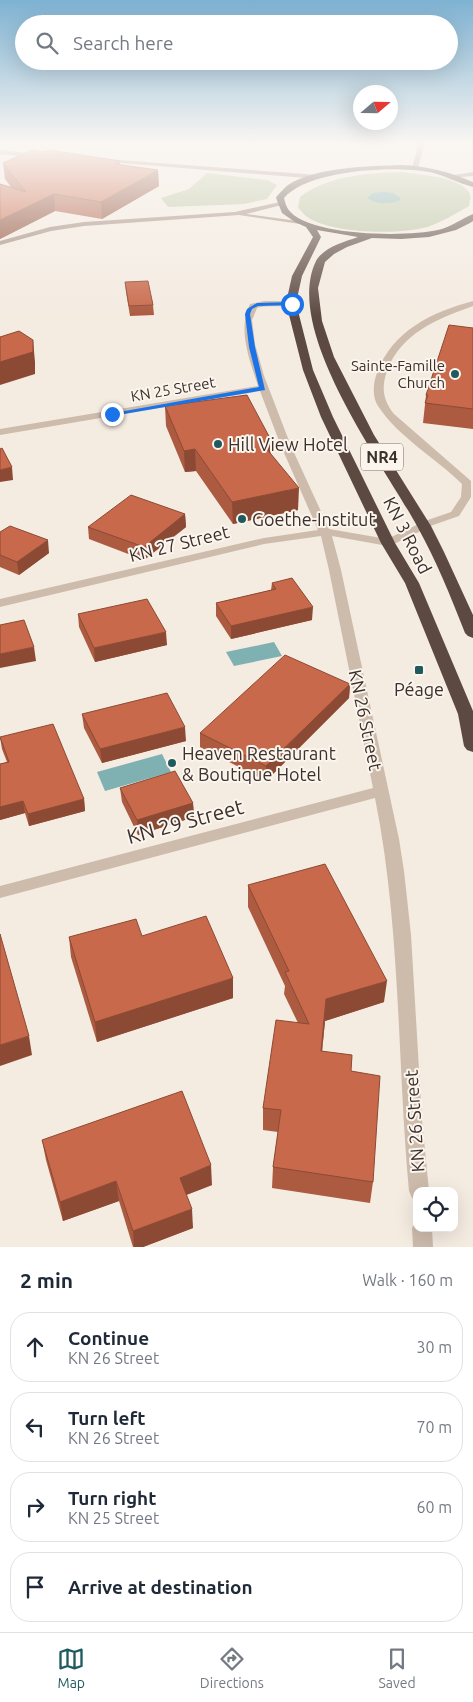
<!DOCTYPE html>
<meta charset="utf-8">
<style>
body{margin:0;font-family:Ubuntu,sans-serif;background:#f2f2f3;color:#1f2937}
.controls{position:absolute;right:15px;bottom:15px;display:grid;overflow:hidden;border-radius:10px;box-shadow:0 5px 20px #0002}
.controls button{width:45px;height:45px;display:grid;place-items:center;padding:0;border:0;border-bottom:1px solid #e0e1e3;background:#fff;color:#1f2937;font:25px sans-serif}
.compass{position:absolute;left:353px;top:85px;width:45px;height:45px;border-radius:50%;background:#fff;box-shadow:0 5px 20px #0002;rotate:70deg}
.stop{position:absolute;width:15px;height:15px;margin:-11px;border:4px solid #1a73e8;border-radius:50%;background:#fff}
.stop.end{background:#1a73e8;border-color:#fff;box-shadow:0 1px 5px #0008}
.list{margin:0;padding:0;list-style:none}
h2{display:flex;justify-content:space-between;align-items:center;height:65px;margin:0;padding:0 20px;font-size:21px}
h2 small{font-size:16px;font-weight:400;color:#747a83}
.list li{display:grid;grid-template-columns:32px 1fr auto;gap:15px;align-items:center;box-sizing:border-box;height:70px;margin:0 10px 10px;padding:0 10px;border:1px solid #e0e1e3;border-radius:20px}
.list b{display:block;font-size:19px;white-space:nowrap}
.list p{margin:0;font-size:16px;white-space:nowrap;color:#747a83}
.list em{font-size:16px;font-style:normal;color:#747a83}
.icon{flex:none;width:28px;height:28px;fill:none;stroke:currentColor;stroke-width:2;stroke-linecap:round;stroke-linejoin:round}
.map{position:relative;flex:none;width:473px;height:1247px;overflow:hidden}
.search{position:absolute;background:#fff;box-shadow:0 5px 20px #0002;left:15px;right:15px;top:15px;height:55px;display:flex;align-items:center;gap:12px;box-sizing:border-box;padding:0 18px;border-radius:28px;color:#747a83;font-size:19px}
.sheet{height:385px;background:#fff}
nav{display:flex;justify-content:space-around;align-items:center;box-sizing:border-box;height:70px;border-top:1px solid #e0e1e3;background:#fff;font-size:14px;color:#747a83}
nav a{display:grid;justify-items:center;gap:2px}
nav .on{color:#1f5a5e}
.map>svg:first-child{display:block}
.green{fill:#b8c4a0}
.water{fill:#7fb0b2}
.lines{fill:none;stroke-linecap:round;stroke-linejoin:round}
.street{fill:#cdbbac;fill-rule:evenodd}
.secondary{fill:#a18a7d;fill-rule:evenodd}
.highway{fill:#5c4a42;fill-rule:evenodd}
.wall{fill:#ac5a40}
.shaded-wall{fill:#8c4a34}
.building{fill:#c8694b;stroke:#8c4a34}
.route{fill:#1a73e8}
.poi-dot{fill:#1f5a5e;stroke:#fbf5ee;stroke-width:2}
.labels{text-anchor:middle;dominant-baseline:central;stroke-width:4;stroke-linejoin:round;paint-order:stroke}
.far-poi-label{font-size:15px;fill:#3b302b;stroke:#fbf5ee;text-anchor:end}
.far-street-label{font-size:15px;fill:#3b302b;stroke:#fbf5ee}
.shield{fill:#fbf5ee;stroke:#756b66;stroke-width:1}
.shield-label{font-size:16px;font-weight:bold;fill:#3b302b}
.poi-label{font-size:18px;fill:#3b302b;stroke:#fbf5ee;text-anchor:start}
.street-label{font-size:18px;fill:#3b302b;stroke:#fbf5ee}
.near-street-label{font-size:21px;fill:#3b302b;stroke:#fbf5ee}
</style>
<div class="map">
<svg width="473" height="1247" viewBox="0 0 473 1247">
<rect width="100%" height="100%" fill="#f4ebe1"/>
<g class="green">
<path d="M403,172C420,175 456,176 468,191C472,195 470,201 469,206C455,214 442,222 427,227C400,235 329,234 306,216C303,214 301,210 298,208L300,197C329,175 368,173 403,172Z"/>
<polygon points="207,173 267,180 277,185 267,199 244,204 168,207 161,198 189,189"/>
</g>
<g class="water">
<path d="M383,192L393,193L401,198L399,201C388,204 376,205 367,198L373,193Z"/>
<polygon points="274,642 282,656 234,666 226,652"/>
<polygon points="162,754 171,772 105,791 97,772"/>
</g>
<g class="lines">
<g class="street">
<path d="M264,301H291L295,303C286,309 268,304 257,308L252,320L255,344L264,376L291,446L329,529L387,539L425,521L451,512L461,497L462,484C435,457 399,438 378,406C372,397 373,383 377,373C392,331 432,312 473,301V306C437,319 401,333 387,371C381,388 383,400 394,414L471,481V497L459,516L433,525L392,545L388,546L332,536L341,570L399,839L404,871L411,935L422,1120L429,1191H417V1200L412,1198L409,1191C397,1060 401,927 375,798L0,898V886L373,788L329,570L321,536L264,544L0,607V599L264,538L318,530L281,446L260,391L0,435V429L258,386C250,361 237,329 250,304Z"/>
<polygon points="417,1220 417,1228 432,1228 433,1247 413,1247 412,1228"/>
</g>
<g class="secondary">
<polygon points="419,142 425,142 418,168 415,170 412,168"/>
<polygon points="0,150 40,154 43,156 40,158 0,154"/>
<polygon points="93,158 318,175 321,177 318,179 95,161"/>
<polygon points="473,172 473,176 451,178 448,176"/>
<polygon points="280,202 283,204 282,205 246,214 305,222 309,224 307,225 239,215 84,226 51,231 0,245 0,241 50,227 84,222 235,212"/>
</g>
<path class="highway" d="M402,165C427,166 450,172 473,182V187C458,183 444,175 429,172C394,165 307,170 284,198C285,202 286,206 288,209C307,237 408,237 438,230C451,227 461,219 473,214V221L470,223L456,230L429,237L401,239L372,238L347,247L334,254L325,262L318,288L322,321L334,357L374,435L431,526L444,552L473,615V638L468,636L465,633C451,597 436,560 417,526C384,465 282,331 316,261C324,247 344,242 358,237L317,230L321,237L302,276L296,303L313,370L333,417L395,543L419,583L473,711V752L467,750L464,746L458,714L405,583L381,543L321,417L303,370L286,303L292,276L313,237L306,227L295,222L282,213L276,198L277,196C281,192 284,188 288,185C316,167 369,166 402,165Z"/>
</g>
<g class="wall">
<polygon points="120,161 120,164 159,186 102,219 55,211 0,239 0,184 11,187 5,179 3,163"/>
<polygon points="125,282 153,305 154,315 130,316 126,292"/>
<polygon points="473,328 473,429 423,423 426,395"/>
<polygon points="165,406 271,440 271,454 298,510 233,524 196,471 185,472 166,426"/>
<polygon points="185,514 186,527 144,560 89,539 88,527"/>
<polygon points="0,532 49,553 19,575 0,567"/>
<polygon points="272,583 312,620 231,639 216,616 216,603 271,590"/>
<polygon points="78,614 167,645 95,662 79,627"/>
<polygon points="350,684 349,698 266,781 200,747 200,733"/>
<polygon points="82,714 186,741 102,763 84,728"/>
<polygon points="0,737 84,799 85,811 29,826 25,813 0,820 0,764 7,762 2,749"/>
<polygon points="120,788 193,803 194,817 138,835 122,802"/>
<polygon points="248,885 384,1002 325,1021 322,1051 351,1071 373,1182 370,1203 272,1188 273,1167 278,1132 263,1130 263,1108 298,1023 284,994 285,986 248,907"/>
<polygon points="142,936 233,998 97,1042 71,957 69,937"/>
<polygon points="42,1140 212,1185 186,1195 193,1228 143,1247 133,1247 119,1201 63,1221 46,1160"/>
</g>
<g class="shaded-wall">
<polygon points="158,170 159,186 102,219 101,202"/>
<polygon points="54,194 55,211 0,239 0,220"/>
<polygon points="33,340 35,362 35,374 0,385 0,362"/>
<polygon points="271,440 271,462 261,442"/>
<polygon points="195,449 196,471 185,472 184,451"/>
<polygon points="12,467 13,480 0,482 0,470"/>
<polygon points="299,488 298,510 233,524 232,502"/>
<polygon points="185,514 186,527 144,560 144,547"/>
<polygon points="48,540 49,553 19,575 17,562"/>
<polygon points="313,607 312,620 231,639 231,626"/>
<polygon points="166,632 167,645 95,662 94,648"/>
<polygon points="34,647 36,661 0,668 0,654"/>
<polygon points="350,684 349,698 266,781 266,766"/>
<polygon points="185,727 186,741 102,763 100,749"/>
<polygon points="84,799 85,811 29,826 28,814"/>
<polygon points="23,801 25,813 0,820 0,807"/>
<polygon points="193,803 194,817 138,835 137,820"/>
<polygon points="233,978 233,998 97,1042 95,1022"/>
<polygon points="387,981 384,1002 325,1021 320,1073 326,999"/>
<polygon points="29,1036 32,1055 0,1066 0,1045"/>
<polygon points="211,1165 212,1185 181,1197 180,1178"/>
<polygon points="116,1181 119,1201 63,1221 60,1202"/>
<polygon points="192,1209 193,1228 143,1247 134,1247 133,1231"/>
</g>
<g class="building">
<polygon points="32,150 43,152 49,150 120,161 115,164 158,170 101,202 54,194 0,220 0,184 26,192 3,163"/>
<polygon points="148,281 153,305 129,306 125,282"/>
<polygon points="449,325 473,328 473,409 425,403 428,395 426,395"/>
<polygon points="19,331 33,340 33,352 0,362 0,337"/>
<polygon points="247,395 271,440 261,442 299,488 232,502 195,449 184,451 165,406"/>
<polygon points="2,448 12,467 0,470 0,449"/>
<polygon points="131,495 185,514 144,547 88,527"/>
<polygon points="10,526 48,540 17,562 0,555 0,532"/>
<polygon points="292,578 313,607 231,626 216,603 276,589 272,583"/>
<polygon points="147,599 166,632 94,648 78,614"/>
<polygon points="24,620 34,647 0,654 0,625"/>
<polygon points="285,655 350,684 266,766 200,733"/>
<polygon points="167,693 185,727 100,749 82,714"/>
<polygon points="53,724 84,799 28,814 23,801 0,807 0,764 9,762 0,737"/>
<polygon points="175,771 193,803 137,820 120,788"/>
<polygon points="325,864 387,981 326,999 321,1051 352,1055 351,1071 380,1076 373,1182 273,1167 281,1110 263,1108 276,1020 309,1024 285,972 289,971 248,885"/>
<polygon points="206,916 233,978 95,1022 69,937 136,919 142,936"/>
<polygon points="0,934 29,1036 0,1045"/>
<polygon points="182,1091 211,1165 180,1178 192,1209 133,1231 116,1181 60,1202 42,1140"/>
</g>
<linearGradient id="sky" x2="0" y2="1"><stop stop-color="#7eb2d2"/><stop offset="0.45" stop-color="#faf6f2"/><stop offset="1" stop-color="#faf6f2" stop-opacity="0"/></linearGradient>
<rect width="473" height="317" fill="url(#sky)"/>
<polygon class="route" points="292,302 293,305 258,306 252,309 250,314 255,347 265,390 112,416 108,414 259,387 249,347 245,314 247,309 257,303"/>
<g class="poi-dot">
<circle cx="455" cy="374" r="5"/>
<circle cx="218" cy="444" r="5"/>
<circle cx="242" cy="519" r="5"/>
<rect x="414" y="665" width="10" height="10" rx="2.5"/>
<circle cx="172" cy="763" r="5"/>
</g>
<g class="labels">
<g class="far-poi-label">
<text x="445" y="365">Sainte-Famille<tspan x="445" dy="17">Church</tspan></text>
</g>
<g class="far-street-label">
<text transform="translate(173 389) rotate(-10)">KN 25 Street</text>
</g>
<rect class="shield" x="361" y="443.5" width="42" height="27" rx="4"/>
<g class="shield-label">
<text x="382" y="457">NR4</text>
</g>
<g class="poi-label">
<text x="228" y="444">Hill View Hotel</text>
<text x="252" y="519">Goethe-Institut</text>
<text x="419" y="689" text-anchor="middle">Péage</text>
<text x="182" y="753">Heaven Restaurant<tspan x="182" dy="21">&amp; Boutique Hotel</tspan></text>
</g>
<g class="street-label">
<text transform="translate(408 535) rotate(63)">KN 3 Road</text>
<text transform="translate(179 543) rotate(-14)">KN 27 Street</text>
<text transform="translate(366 720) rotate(78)">KN 26 Street</text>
<text transform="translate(414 1121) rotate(-94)">KN 26 Street</text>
</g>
<g class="near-street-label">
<text transform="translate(185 821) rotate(-15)">KN 29 Street</text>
</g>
</g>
</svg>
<div class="controls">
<button><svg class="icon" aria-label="locate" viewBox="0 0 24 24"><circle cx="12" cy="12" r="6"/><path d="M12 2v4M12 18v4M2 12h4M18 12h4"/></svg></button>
</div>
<svg class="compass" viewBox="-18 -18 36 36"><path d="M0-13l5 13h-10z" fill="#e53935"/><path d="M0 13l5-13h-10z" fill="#747a83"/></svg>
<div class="stop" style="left:292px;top:304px"></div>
<div class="stop end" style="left:112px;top:414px"></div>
<div class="search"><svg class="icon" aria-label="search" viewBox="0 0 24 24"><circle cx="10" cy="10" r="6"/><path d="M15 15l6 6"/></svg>Search here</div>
</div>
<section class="sheet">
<h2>2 min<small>Walk · 160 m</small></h2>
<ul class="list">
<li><svg class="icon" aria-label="ahead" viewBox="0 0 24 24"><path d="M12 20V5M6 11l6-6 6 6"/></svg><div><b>Continue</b><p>KN 26 Street</p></div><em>30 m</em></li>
<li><svg class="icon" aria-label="left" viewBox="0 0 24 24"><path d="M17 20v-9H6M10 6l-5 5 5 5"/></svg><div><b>Turn left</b><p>KN 26 Street</p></div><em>70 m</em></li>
<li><svg class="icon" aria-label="right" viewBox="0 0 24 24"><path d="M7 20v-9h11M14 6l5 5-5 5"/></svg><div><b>Turn right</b><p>KN 25 Street</p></div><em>60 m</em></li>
<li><svg class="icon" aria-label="arrive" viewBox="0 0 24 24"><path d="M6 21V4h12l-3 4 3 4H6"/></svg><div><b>Arrive at destination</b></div></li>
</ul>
</section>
<nav>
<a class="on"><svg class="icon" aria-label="map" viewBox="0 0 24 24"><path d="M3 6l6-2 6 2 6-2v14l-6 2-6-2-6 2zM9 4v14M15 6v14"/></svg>Map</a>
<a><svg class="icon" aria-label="directions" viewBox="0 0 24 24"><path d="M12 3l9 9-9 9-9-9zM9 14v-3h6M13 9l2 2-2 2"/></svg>Directions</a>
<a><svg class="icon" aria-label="saved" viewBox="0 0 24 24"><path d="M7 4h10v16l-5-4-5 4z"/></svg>Saved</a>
</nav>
